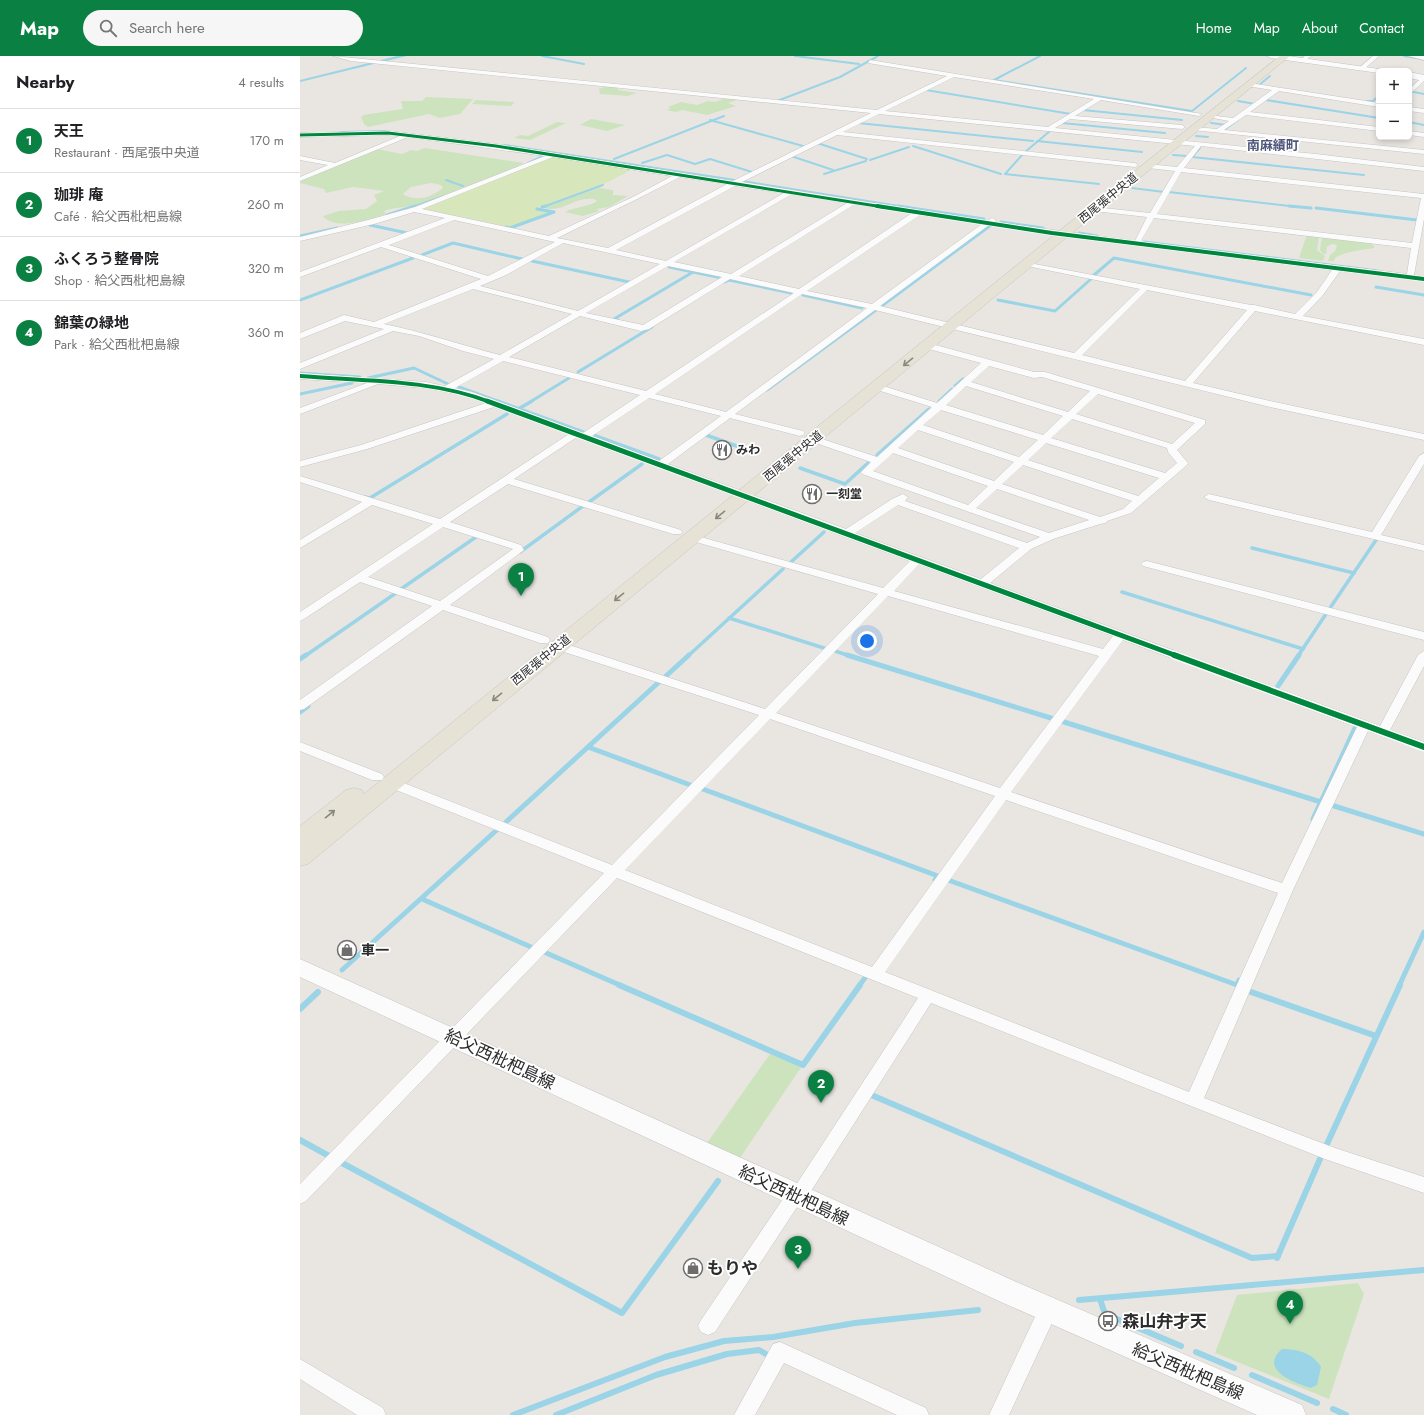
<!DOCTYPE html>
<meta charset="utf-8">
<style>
body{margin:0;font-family:Jost,"Noto Sans JP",sans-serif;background:#f6f6f6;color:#202124}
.controls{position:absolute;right:12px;top:12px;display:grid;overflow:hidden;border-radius:6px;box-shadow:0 2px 6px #0003}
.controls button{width:36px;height:36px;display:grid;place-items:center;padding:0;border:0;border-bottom:1px solid #e0e0e0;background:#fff;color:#202124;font:20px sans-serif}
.you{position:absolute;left:567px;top:585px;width:14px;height:14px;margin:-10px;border:3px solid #fff;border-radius:50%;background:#1a73e8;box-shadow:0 0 0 6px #1a73e833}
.badge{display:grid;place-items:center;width:26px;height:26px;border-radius:50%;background:#0b8043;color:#fff;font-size:13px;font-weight:700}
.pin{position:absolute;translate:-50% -33px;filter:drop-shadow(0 1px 2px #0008)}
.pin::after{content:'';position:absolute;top:21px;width:14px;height:12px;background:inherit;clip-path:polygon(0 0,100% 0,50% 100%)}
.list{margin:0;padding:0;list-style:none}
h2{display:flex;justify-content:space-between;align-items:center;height:52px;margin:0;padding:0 16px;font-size:17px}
h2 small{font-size:13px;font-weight:400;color:#757577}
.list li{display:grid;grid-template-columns:26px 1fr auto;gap:12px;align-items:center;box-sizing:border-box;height:64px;padding:0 16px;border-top:1px solid #e0e0e0}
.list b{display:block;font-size:15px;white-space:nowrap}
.list p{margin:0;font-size:13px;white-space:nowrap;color:#757577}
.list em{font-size:13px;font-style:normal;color:#757577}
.icon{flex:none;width:22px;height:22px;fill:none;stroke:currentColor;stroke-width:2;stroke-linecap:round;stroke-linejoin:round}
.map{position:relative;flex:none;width:1124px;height:1359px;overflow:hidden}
header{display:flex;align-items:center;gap:24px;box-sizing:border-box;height:56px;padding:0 20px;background:#0b8043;color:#fff}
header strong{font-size:19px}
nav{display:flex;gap:22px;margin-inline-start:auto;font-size:14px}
.search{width:280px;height:36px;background:#f6f6f6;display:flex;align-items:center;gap:10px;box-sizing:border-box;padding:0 14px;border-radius:22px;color:#757577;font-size:15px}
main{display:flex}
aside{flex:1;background:#fff}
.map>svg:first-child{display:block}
.green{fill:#cde3bd;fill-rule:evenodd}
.pitch{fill:#d7e6bb}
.water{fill:#9ad4e6}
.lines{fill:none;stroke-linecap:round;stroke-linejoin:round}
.stream-far4{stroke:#9ad4e6;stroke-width:2}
.stream-far3{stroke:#9ad4e6;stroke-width:3}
.stream-far2{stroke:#9ad4e6;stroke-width:3.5}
.stream-far1{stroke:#9ad4e6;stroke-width:5}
.stream{stroke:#9ad4e6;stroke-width:6}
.street-casing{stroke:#c5c4c4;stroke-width:1}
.secondary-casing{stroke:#c5c4c4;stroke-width:1}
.primary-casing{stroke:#c5c4c2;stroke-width:1}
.street{fill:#fcfbfb;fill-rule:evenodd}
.secondary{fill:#fcfbfb;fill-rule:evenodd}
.primary{fill:#e6e2d5;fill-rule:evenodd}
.cycleway-far3-casing{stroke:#fff;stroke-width:4}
.cycleway-far2-casing{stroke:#fff;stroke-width:5.5}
.cycleway-far1-casing{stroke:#fff;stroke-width:7}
.cycleway-casing{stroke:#fff;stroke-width:9}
.cycleway-far3{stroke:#00873e;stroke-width:3}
.cycleway-far2{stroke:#00873e;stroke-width:4}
.cycleway-far1{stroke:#00873e;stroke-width:5}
.cycleway{stroke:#00873e;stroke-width:6}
.oneway{stroke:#898780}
.labels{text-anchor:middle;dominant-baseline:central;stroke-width:3.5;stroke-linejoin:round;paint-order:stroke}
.far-street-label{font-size:12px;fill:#2c2c2c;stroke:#fff}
.far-poi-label{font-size:12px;font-weight:bold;fill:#2c2c2c;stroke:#fff;text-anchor:start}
.far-quarter-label{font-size:13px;font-weight:bold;fill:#4e577a;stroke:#fff}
.poi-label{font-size:14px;font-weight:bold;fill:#2c2c2c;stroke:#fff;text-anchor:start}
.near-street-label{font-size:17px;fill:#2c2c2c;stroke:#fff}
.near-poi-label{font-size:17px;font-weight:bold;fill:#2c2c2c;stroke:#fff;text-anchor:start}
</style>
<header>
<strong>Map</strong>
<div class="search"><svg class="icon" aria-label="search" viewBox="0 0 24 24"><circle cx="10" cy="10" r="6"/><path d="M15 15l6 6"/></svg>Search here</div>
<nav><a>Home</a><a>Map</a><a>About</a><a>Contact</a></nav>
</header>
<main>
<aside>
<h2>Nearby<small>4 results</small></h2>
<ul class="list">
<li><span class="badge">1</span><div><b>天王</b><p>Restaurant · 西尾張中央道</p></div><em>170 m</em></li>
<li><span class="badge">2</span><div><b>珈琲 庵</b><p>Café · 給父西枇杷島線</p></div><em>260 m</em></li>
<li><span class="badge">3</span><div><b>ふくろう整骨院</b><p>Shop · 給父西枇杷島線</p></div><em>320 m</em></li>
<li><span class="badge">4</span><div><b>錦葉の緑地</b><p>Park · 給父西枇杷島線</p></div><em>360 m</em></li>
</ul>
</aside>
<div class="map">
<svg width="1124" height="1359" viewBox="0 0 1124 1359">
<rect width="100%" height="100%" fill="#e9e6e2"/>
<g class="green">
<polygon points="307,30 318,31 318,34 337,37 328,40 300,38 299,33"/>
<polygon points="126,41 173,43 160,58 140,62 129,58 68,71 64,68 61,61 63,59 103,53 101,45 122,45"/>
<polygon points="426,42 441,43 428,47 436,50 407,59 382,54 376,56 367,54 371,52 368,51 381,46 397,49 408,45 415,46"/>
<polygon points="176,44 215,46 211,50 172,48"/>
<polygon points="291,63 325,69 307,75 280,69"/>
<polygon points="257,66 266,67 230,84 214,82 220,79 228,80"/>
<path d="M125,92L224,107C191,124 153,137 117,148C106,152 95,151 84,155L86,158C70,164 35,175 23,160L39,155L66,153L77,145L74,139L84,135L53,131L26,137L24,133L0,127V125L77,93L102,98L111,94L117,95ZM131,127L141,129L143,132C131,142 116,146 103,138L111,131Z"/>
<path d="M299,132L313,134V139L328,140L309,151L297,153L299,155L283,160L265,156C275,151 286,151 296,146L297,145L294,143C274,140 264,157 243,152Z"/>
<polygon points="1007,178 1019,180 1017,194 1025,200 1023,205 999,202"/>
<path d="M1022,180L1069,185L1074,190V192C1062,194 1046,195 1035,202L1034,205H1028L1030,199L1035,195L1037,189L1032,188L1027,191L1026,198H1023L1020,194Z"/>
<polygon points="470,998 502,1010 440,1102 407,1087"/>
<polygon points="1058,1227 1064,1238 1029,1343 915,1297 937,1239"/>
</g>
<polygon class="pitch" points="253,100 335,112 302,129 237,153 253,156 210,171 120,152 168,135"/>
<g class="water">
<polygon points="97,0 107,0 0,26 0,24"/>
<path d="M982,1293C997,1293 1013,1297 1021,1311L1017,1329L1011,1332C995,1327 958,1314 982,1293Z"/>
</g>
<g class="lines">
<g class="stream-far4">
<polyline points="242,0 284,8"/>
<polyline points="495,0 559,8"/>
<polyline points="740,0 694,24 892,55 946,12"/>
<polyline points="1104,0 1124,3"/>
<polyline points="962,30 959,29 970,20"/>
<polyline points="626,34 771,58"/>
<polyline points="1109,35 1124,38"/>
<polyline points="966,44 1079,62"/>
<polyline points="477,45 540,21 578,0"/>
<polyline points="938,45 955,48"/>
<polyline points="1067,45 1073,45 1079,40"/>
<polyline points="783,54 882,64"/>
<polyline points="410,64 503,90"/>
<polyline points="1109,66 1124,69"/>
<polyline points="558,67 733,85"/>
<polyline points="762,67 865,77"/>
<polyline points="911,67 926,69"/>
<polyline points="923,75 939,63"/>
<polyline points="41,76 85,75"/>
<polyline points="896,80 908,81"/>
<polyline points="737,85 842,96"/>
<polyline points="517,87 567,103"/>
<polyline points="205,89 435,124"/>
<polyline points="613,90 701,118"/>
<polyline points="725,96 750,75 754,75"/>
<polyline points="873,99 887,100"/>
<polyline points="491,100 533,114"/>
<polyline points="892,101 1064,119"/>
<polyline points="892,101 900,92"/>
<polyline points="314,103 424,60"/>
<polyline points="570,104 609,91"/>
<polyline points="228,107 245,99"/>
<polyline points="342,107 367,99 395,108 410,103 452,116"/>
<polyline points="524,118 566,105"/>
<polyline points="705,118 799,128"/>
<polyline points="705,118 723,98"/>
<polyline points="146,124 163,130"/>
<polyline points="442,125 605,151"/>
<polyline points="832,132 864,136"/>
<polyline points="869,136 998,151"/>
<polyline points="112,151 144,140"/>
<polyline points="243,151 303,129"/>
</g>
<g class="stream-far3">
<polyline points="598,150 684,163"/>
<polyline points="989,150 1011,152"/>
<polyline points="242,151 246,150"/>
<polyline points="1016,152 1117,164"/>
<polyline points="87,159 115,150"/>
<polyline points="701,166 743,172"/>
<polyline points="70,169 107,177 103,178"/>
<polyline points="206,171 210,172 254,156 237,153"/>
<polyline points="779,177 797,180"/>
<polyline points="0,180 37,172"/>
<polyline points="844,186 1078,215"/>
<polyline points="122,199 153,187 222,203"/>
<polyline points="232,205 329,226"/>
<polyline points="369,211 422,222"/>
<polyline points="794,219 814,202 1011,239"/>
<polyline points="424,226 429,224 491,237"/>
<polyline points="1076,231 1124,239"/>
<polyline points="503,239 562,252"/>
<polyline points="0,244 113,202"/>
<polyline points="698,244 755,255 791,223"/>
<polyline points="583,249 691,169"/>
<polyline points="318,264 314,263 393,216"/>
<polyline points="278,316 352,271"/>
<polyline points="0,317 60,321"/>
<polyline points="68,322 114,312 148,328"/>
<polyline points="655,330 663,323"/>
<polyline points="159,331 200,346"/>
<polyline points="467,334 576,254"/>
<polyline points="0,338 52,327"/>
<polyline points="639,345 652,333"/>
<polyline points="230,346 269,322"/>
</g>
<g class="stream-far2">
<polyline points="197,345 283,376"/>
<polyline points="220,352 232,345"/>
<polyline points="293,379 359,403"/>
<polyline points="406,379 456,397"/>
<polyline points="577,399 629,353"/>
<polyline points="500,412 545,428 568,407"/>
<polyline points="65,441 70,442 207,358"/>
<polyline points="289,446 342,408"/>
<polyline points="952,492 1054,517"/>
<polyline points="220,496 283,450"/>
<polyline points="491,506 524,476"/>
<polyline points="101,533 176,481"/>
<polyline points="822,536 1003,593"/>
<polyline points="1030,552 1076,484"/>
<polyline points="429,562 527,593"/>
<polyline points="535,595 550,600"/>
<polyline points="5,600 96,537"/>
<polyline points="388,600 483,513"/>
<polyline points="998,600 1026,558"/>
</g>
<g class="stream-far1">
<polyline points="547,599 754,663"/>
<polyline points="0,603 6,599"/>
<polyline points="366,620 389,599"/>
<polyline points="978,630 999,599"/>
<polyline points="0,656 8,650"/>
<polyline points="764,666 1021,746"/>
<polyline points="288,691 393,730"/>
<polyline points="400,732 638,820 635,824"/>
<polyline points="1031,749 1124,778"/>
<polyline points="1013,763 1055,672"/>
<polyline points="206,766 359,626"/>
<polyline points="648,824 937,929 939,924"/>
<polyline points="122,843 231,891"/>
<polyline points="244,896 322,930"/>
<polyline points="42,914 199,772"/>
<polyline points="559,930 567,919"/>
<polyline points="1099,930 1124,876"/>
</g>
<g class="stream">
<polyline points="319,929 503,1009 560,929"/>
<polyline points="951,936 1076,980"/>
<polyline points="0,953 18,936"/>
<polyline points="569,1038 952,1202 978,1200"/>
<polyline points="0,1084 29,1100"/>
<polyline points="1027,1088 1100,929"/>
<polyline points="42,1107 322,1257 418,1125"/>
<polyline points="977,1202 1020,1103"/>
<polyline points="800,1243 805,1258 881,1290"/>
<polyline points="779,1244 1124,1214"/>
<polyline points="896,1296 934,1312"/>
<polyline points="952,1319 1017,1347"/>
<polyline points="1033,1353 1046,1359"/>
<polyline points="213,1359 365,1301 424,1285 473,1281 555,1267 678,1254"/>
<polyline points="256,1359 356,1319 427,1298 459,1294 466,1298"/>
</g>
<defs>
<g id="street">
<path d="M33,0L577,54L647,20L568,7L570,4L902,58L899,60L801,44L775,60L882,69L885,71L882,73L770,63L755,72L1016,98L1124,111V115L901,90L884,112L1124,138V163L1114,219L1124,221V225L1040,215L1023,239L1003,260L1124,283V289L955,255L893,327L970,345L1124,378V384L970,351L575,254L435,358L503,375L505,377L503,379L500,380L430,362L368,408L546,473L592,443L603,438L608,441L605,445L727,487L740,481L562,418L561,416L571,406L510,385L508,383L513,380L516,381L577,401L632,351L574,333V329H580L637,347L681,307L625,292L624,290L628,287L734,316H745L905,364V368L877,394L888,407L887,409L831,457L807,465L806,467L800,468L753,483L731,493L690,527L1080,670L1118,599L1124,595V610L1090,674L1124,686V695L1068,675L993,834L904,1042L1035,1092L1124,1121V1137L1025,1103L631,947L504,1146L499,1148L415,1276L408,1279L401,1276L398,1270L401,1264L489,1134L494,1132L618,942L317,822L6,1145L0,1148V1128L304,817L86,730L84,727L86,724H96L312,809L459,659L255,593L253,590L255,587H263L465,653L578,538L389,484L388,482L389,480H397L583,532L610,505L277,381L214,423L381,474L382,476L381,478H373L208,428L150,466L221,489L224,494L150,549L248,581L250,584L248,587H240L143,554L4,653L0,654V644L132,550L60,526L4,563L0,565V556L133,468L72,449L0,492V484L62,446L0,426V420L140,463L269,378L194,351L67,393L0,411V405L61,389L186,347L167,340L126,332L78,328L0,358V352L67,327L0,323V317L126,326L145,330L194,303L163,295L119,280L93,275L0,313V307L84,273L45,265L0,283V277L44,259L74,266L181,223L81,191L0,221V216L145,162L114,156L74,168L0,185V181L68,164L115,151L245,100L108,81L0,125V121L28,109L0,104V100L35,107L100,80L88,79L0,81V77L88,75L196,88L433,125L571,57L51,5ZM654,21L794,43L748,71L585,55ZM579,58L895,90L877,111L848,108L845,110L848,112L875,115L850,157L794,151L790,153L794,155L847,161L835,185L694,166L696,164L692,162L687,165L442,126L537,79L835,111L838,109L835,107L543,76ZM253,101L372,120L333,141L249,180L122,153ZM881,116L1121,142L1112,187L857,158ZM380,121L427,128L308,192L257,182L337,143ZM435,130L484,137L366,205L316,194ZM492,138L547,147L431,218L374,206ZM555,148L612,157L499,233L439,220ZM620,159L682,168L572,248L507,235ZM854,162L1111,192L1107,218L840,186ZM154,164L255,186L188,220L89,189ZM689,169L752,179L1032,214L1017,236L995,258L954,249H951L724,206L723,208L727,210L840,233L774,297L580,250ZM263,187L360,208L278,255L180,230L206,219ZM368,210L422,221L343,269L286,257ZM430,223L494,237L346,335L209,301L280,260L341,275L349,273ZM173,233L272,258L200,299C161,289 123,276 84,268ZM847,234L947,254L885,325L782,299ZM502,238L567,252L426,356L355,338ZM203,305L340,339L283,377L172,336L155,332ZM689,310L734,322L742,321L790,335L768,356L671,326ZM666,330L763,360L743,379L646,349ZM798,338L895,367L872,388L776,358ZM349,342L421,360L359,405L292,380ZM641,354L738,384L719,401L623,369ZM772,363L867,392L868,396L877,407L865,417L751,382ZM618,374L714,406L694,425L598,392ZM746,387L859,422L838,440L728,404ZM593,397L688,430L668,449L573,415ZM723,409L832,445L823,453L800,461L702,428ZM697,433L789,464L749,477L676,452ZM598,449L719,492L681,523L555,477ZM143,471L213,493L140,545L68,521ZM619,508L813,580L803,593L594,535ZM588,540L799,600L700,732L476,657ZM823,584L1057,671L982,827L711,736ZM470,663L695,740L572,911L325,814ZM706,744L978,837L889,1036L585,916Z"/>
<polygon points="1005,0 1011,0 1004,6 1000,6 1000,4"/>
<polygon points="1073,0 1079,0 1063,14 1059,14 1059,12"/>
<polygon points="1108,0 1124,0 1124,4"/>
<polygon points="1124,20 1124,25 1112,36 1109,37 1109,33"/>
<polygon points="949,27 1079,47 1079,51 979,35 950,56 1079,71 1079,75 946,59 924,74 1124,94 1124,98 893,74 893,72 895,71 917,73 929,65 908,61 908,59 933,62 972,34 947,30 947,28"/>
<polygon points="1109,51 1124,53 1124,57 1109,55"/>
<polygon points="1109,75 1124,77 1124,81 1109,79"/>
<polygon points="1124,397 1124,408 1081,479 1124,489 1124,495 909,444 904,441 909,438 1072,476 1119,400"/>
<polygon points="847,505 1124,576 1124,584 843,510 841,508 843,506"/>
<polygon points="0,686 82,718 84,721 82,724 72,724 0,695"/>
<polygon points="748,1245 755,1248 758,1254 709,1359 689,1359 741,1248"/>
<polygon points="480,1286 626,1352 629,1359 597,1359 484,1307 455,1359 434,1359 473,1288"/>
<polygon points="0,1303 83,1352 86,1359 57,1359 0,1323"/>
</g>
<g id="secondary">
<polygon points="967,0 988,0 1079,13 1083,15 1079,15 1079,17 971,2"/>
<polygon points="1109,16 1124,19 1124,25 1109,22"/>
<polygon points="0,903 721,1228 1002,1349 1006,1359 957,1359 701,1246 0,921"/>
</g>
<polygon id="primary" points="980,0 990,0 767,181 8,808 0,810 0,770 46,734 54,732 62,734 64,738 759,175"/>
</defs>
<use href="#street" class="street-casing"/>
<use href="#secondary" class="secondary-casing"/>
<use href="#primary" class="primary-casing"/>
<use href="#street" class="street"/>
<use href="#secondary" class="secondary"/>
<use href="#primary" class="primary"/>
<defs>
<polyline id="cycleway-far3" points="0,79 88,77 196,90 583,151"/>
<g id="cycleway-far2">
<polyline points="577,150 752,177 1124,223"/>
<path d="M0,320C63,325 130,323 190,346"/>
</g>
<polyline id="cycleway-far1" points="187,345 877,600"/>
<polyline id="cycleway" points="874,599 1124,691"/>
</defs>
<use href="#cycleway-far3" class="cycleway-far3-casing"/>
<use href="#cycleway-far2" class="cycleway-far2-casing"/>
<use href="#cycleway-far1" class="cycleway-far1-casing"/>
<use href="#cycleway" class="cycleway-casing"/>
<use href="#cycleway-far3" class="cycleway-far3"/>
<use href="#cycleway-far2" class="cycleway-far2"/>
<use href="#cycleway-far1" class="cycleway-far1"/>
<use href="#cycleway" class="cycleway"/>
</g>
<defs><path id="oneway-shaft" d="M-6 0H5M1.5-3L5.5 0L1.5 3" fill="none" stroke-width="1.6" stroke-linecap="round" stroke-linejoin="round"/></defs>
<g class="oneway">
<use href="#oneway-shaft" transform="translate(608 306) rotate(141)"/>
<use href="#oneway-shaft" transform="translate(420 459) rotate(141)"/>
<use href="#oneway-shaft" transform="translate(319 541) rotate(141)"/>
<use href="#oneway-shaft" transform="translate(197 641) rotate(141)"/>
<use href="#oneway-shaft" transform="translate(30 758) rotate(-39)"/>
</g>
<defs>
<symbol id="restaurant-ring" viewBox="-11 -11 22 22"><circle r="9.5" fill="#fff" stroke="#6e6d6c" stroke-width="1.5"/><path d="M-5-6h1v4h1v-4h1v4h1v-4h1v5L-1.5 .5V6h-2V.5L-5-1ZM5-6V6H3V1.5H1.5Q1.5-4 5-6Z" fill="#6e6d6c"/></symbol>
<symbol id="shop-ring" viewBox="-11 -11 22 22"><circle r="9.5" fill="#fff" stroke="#6e6d6c" stroke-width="1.5"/><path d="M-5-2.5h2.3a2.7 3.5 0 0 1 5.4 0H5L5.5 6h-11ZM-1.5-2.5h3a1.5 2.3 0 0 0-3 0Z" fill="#6e6d6c"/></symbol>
<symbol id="bus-ring" viewBox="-11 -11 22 22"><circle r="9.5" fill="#fff" stroke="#6e6d6c" stroke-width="1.5"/><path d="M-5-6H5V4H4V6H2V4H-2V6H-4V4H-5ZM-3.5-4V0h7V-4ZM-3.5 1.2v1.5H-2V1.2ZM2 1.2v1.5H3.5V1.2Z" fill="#6e6d6c"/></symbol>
</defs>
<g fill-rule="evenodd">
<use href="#restaurant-ring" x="411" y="383" width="22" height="22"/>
<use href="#restaurant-ring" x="501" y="427" width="22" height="22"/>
<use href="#shop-ring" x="36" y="883" width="22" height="22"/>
<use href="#shop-ring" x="382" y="1201" width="22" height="22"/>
<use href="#bus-ring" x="797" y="1254" width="22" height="22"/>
</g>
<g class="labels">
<g class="far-street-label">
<text transform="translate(808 142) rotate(-39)">西尾張中央道</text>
<text transform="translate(493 400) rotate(-39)">西尾張中央道</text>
<text transform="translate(241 604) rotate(-39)">西尾張中央道</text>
</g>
<g class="far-poi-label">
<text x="436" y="394">みわ</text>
<text x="526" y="438">一刻堂</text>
</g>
<g class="far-quarter-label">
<text x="973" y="89">南麻績町</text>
</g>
<g class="poi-label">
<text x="61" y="894">車一</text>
</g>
<g class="near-street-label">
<text transform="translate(200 1003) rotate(25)">給父西枇杷島線</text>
<text transform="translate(494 1139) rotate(25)">給父西枇杷島線</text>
<text transform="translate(888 1315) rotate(23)">給父西枇杷島線</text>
</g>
<g class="near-poi-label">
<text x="407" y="1212">もりや</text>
<text x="822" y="1265">森山弁才天</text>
</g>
</g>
</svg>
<div class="controls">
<button>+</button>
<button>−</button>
</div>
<div class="you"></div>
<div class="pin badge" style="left:221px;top:540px">1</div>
<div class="pin badge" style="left:521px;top:1047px">2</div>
<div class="pin badge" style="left:498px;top:1213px">3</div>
<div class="pin badge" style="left:990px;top:1268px">4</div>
</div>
</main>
